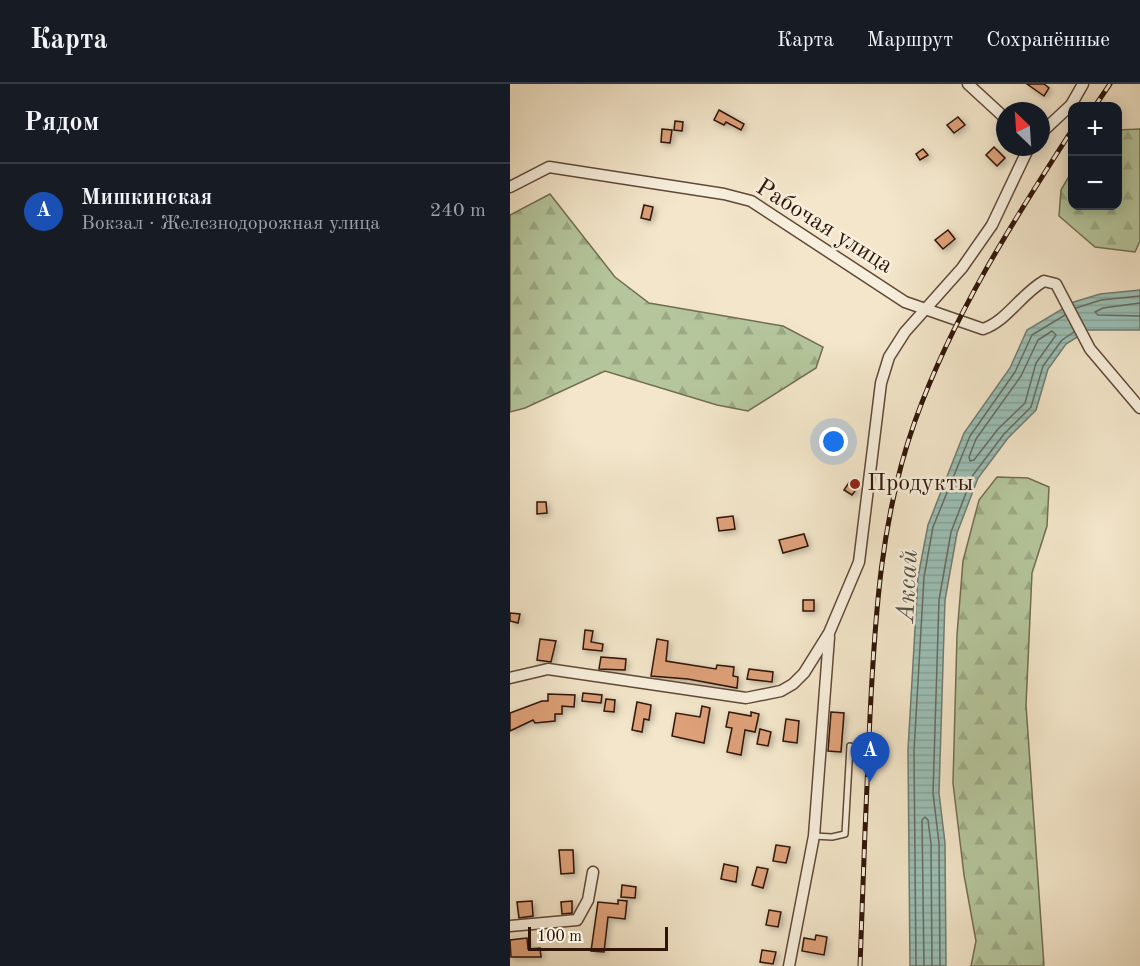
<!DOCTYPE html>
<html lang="ru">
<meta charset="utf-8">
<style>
body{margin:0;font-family:"Old Standard TT",serif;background:#20242c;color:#f1f3f6}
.controls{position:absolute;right:18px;top:18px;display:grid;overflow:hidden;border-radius:12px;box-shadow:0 3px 15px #0003}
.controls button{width:54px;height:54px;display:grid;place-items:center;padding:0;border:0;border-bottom:2px solid #363941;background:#171b24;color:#f1f3f6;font:30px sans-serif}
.compass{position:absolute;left:486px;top:18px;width:54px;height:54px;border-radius:50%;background:#171b24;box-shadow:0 3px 15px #0003;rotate:335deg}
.scale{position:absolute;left:18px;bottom:15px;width:140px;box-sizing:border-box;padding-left:6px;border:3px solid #301408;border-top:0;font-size:16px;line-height:21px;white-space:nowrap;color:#301408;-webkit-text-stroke:4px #f7efdd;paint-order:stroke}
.you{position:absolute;left:324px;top:358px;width:21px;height:21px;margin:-15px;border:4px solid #fff;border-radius:50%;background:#1a73e8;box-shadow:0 0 0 9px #1a73e833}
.badge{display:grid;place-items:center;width:39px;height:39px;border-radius:50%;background:#c59692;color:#fff;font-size:20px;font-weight:700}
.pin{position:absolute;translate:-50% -50px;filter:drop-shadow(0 2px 3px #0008)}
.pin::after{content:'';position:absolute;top:32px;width:21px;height:18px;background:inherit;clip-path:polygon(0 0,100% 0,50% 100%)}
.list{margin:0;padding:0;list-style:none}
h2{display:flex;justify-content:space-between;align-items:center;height:78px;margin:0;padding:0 24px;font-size:26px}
h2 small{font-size:20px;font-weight:400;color:#9ea1a6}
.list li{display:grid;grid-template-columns:39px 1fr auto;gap:18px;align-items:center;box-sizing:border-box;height:96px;padding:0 24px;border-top:2px solid #363941}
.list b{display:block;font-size:22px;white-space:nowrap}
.list p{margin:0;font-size:20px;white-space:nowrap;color:#9ea1a6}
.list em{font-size:20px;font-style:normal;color:#9ea1a6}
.map{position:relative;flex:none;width:630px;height:882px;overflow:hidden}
header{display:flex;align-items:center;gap:36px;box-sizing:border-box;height:84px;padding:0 30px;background:#171b24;border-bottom:2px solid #363941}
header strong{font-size:28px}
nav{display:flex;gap:33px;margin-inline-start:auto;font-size:21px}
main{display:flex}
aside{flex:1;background:#171b24}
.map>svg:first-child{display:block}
.forest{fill:url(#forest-firs);stroke:#726d52;stroke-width:1.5}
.water{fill:url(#water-rules);stroke:#707b71;stroke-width:1.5}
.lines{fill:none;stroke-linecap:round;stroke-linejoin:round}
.shore{stroke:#666a60;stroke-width:1.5}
.building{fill:#dda078;stroke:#301408;stroke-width:1.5;filter:url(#shadow)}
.service-casing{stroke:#614838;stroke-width:8}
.minor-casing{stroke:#614838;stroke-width:13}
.service{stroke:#f7efdd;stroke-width:5}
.minor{stroke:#f7efdd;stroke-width:10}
.rail-casing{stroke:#301408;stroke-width:5}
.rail{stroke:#f7efdd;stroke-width:3;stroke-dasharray:9;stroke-linecap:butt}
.poi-dot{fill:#8f2418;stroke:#f7efdd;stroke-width:2}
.labels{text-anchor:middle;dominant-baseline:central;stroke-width:5;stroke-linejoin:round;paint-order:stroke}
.street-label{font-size:24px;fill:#301408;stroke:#f7efdd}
.poi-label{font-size:24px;fill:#301408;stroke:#f7efdd;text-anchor:start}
.water-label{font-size:26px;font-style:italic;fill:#555045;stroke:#f7efdd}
</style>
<header>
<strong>Карта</strong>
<nav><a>Карта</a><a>Маршрут</a><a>Сохранённые</a></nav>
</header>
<main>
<aside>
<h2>Рядом<small></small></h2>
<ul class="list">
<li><span class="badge" style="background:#1a4fb4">A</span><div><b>Мишкинская</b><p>Вокзал · Железнодорожная улица</p></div><em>240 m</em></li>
</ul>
</aside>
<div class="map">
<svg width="630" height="882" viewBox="0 0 630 882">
<defs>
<pattern id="forest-firs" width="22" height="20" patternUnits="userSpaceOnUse" patternTransform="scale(1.5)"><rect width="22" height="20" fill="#b5c69c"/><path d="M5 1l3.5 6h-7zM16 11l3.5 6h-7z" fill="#9ca985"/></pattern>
<pattern id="water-rules" width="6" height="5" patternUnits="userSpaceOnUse" patternTransform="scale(1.5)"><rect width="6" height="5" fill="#9bc0b7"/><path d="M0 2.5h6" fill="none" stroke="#86a49c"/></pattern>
<filter id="shadow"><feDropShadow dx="2.5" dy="2.5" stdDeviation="3" flood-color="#0004"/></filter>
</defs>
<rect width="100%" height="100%" fill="#f3e6ca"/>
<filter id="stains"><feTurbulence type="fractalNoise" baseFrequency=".00333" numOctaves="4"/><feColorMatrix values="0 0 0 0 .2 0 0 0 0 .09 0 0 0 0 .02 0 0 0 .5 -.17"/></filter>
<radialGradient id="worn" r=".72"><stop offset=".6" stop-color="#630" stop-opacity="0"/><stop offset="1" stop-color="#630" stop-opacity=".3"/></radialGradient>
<g class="forest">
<polygon points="630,45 630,157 625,168 585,163 549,132 551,106 562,87 562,122 608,122 608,46"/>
<polygon points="40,110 105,193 139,219 273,242 313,263 306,284 238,327 207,321 95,287 15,324 0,328 0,131"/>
<polygon points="487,393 518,394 539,403 537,442 522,489 516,621 534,882 461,882 466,857 454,791 443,699 447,551 453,477 469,416"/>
</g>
<polygon class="water" points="630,206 630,246 578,246 556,260 538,285 526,326 498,354 468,394 447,449 435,516 429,709 435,759 436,882 400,882 398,666 408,493 418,441 454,349 500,284 517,246 564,218 590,210"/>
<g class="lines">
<g class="shore">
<polyline points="630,219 593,224 585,228 588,231 630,232"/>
<polyline points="566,224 591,216 630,212"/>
<polygon points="542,247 546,251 526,279 515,319 488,345 464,376 460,377 459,373 466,355 511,292 528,256"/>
<polyline points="406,882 404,667 414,493 423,443 460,352 505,288 522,251 555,231"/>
<polyline points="414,882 412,736 415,733 418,736 421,760 422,882"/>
<polyline points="430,882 429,759 423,709 429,516 441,448 463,391 494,350 521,323 533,282 552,256 564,248"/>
</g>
</g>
<g class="building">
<polygon points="517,0 534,0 539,4 534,12"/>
<polygon points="209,26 234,40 231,46 216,38 214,41 204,36"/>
<polygon points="448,33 455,41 444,49 437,41"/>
<polygon points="165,37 173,38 172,47 164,46"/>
<polygon points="152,45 162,46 160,59 151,58"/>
<polygon points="484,63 495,74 487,82 476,71"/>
<polygon points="413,65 418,71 410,76 406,70"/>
<polygon points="134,121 143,123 140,136 131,134"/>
<polygon points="438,146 445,155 433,165 425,156"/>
<polygon points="340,397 348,403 342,411 334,406"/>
<polygon points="27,418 36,418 37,429 27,430"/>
<polygon points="223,432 225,445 209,447 207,434"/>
<polygon points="294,450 298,462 273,469 269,456"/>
<rect x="293" y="516" width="11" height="11"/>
<polygon points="0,529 10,530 8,539 0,537"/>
<polygon points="75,546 83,547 81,558 93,560 92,567 73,565"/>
<polygon points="30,555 46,557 41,578 27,576"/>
<polygon points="147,555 158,557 156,577 206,585 207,581 224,583 223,592 228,593 227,604 178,595 141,592"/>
<polygon points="91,573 116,575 115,586 89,585"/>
<polygon points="239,585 263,588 262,598 237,595"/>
<polygon points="73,609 92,611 91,619 72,617"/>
<polygon points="38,610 65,611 64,623 52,622 52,630 45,630 45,637 25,639 23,636 0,647 0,629 32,617 38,617"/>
<polygon points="96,615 105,616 104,628 94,627"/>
<polygon points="127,618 141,621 139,636 134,635 132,648 122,646"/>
<polygon points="192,622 200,624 194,659 162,652 166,629 190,633"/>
<polygon points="219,628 241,632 241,628 249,630 245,648 235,646 231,671 217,668 222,644 216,643"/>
<polygon points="321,628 334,629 331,668 318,667"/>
<polygon points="276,635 289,637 287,659 273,657"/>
<polygon points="250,645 261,648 258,662 247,660"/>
<polygon points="266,761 280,763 276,779 263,777"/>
<polygon points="49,766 63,766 64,789 51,790"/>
<polygon points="214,780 228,783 226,798 211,795"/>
<polygon points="247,783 258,785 253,804 242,801"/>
<polygon points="112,801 126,803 125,814 111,813"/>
<polygon points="108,816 117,817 115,835 98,833 94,868 81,867 88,818 108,820"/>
<polygon points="22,817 23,832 9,834 7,818"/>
<polygon points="62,817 62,829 52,830 51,818"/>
<polygon points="259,826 271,828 268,843 256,841"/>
<polygon points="306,851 317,853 314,871 292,867 294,854 305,856"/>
<polygon points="17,854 18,865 30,864 31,873 1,873 0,856"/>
<polygon points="252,866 266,868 263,880 250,878"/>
</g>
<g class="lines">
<defs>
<polyline id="service" points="304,752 322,753 335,750 340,662"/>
<g id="minor">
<polyline points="458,0 495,34"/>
<polyline points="531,49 561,21 573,0"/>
<path d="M0,103L39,83L214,110L241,117L395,218L473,245C497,237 511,210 534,197L546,200L580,265L630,324"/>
<polyline points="0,594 38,585 236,614 271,607 283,600 294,589 319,549 349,478 371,299 379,273 395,248 452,184 482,141 519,63"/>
<polyline points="0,842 67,836 78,816 83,788"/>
<polyline points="279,882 304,752 319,553"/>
</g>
</defs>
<use href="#service" class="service-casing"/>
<use href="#minor" class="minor-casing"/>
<use href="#service" class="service"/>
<use href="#minor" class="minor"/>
<defs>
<g id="rail">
<polyline points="585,22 600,0"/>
<path d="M350,882C353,799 356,715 360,632C365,532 371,432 405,337C443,231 502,139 562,46"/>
</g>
</defs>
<use href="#rail" class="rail-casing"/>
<use href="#rail" class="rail"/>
</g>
<circle class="poi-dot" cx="345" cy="400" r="6"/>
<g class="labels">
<g class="street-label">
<text transform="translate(314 143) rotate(32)">Рабочая улица</text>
</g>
<g class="poi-label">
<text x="357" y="400">Продукты</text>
</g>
<g class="water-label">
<text transform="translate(398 502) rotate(-87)">Аксай</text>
</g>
</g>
<rect width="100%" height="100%" filter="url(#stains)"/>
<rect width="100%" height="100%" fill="url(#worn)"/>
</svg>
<div class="controls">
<button>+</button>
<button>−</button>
</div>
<svg class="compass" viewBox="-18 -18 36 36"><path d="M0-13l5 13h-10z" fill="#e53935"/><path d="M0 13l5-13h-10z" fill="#9ea1a6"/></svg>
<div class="scale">100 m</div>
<div class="you"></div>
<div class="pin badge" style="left:360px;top:698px;background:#1a4fb4">A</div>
</div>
</main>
